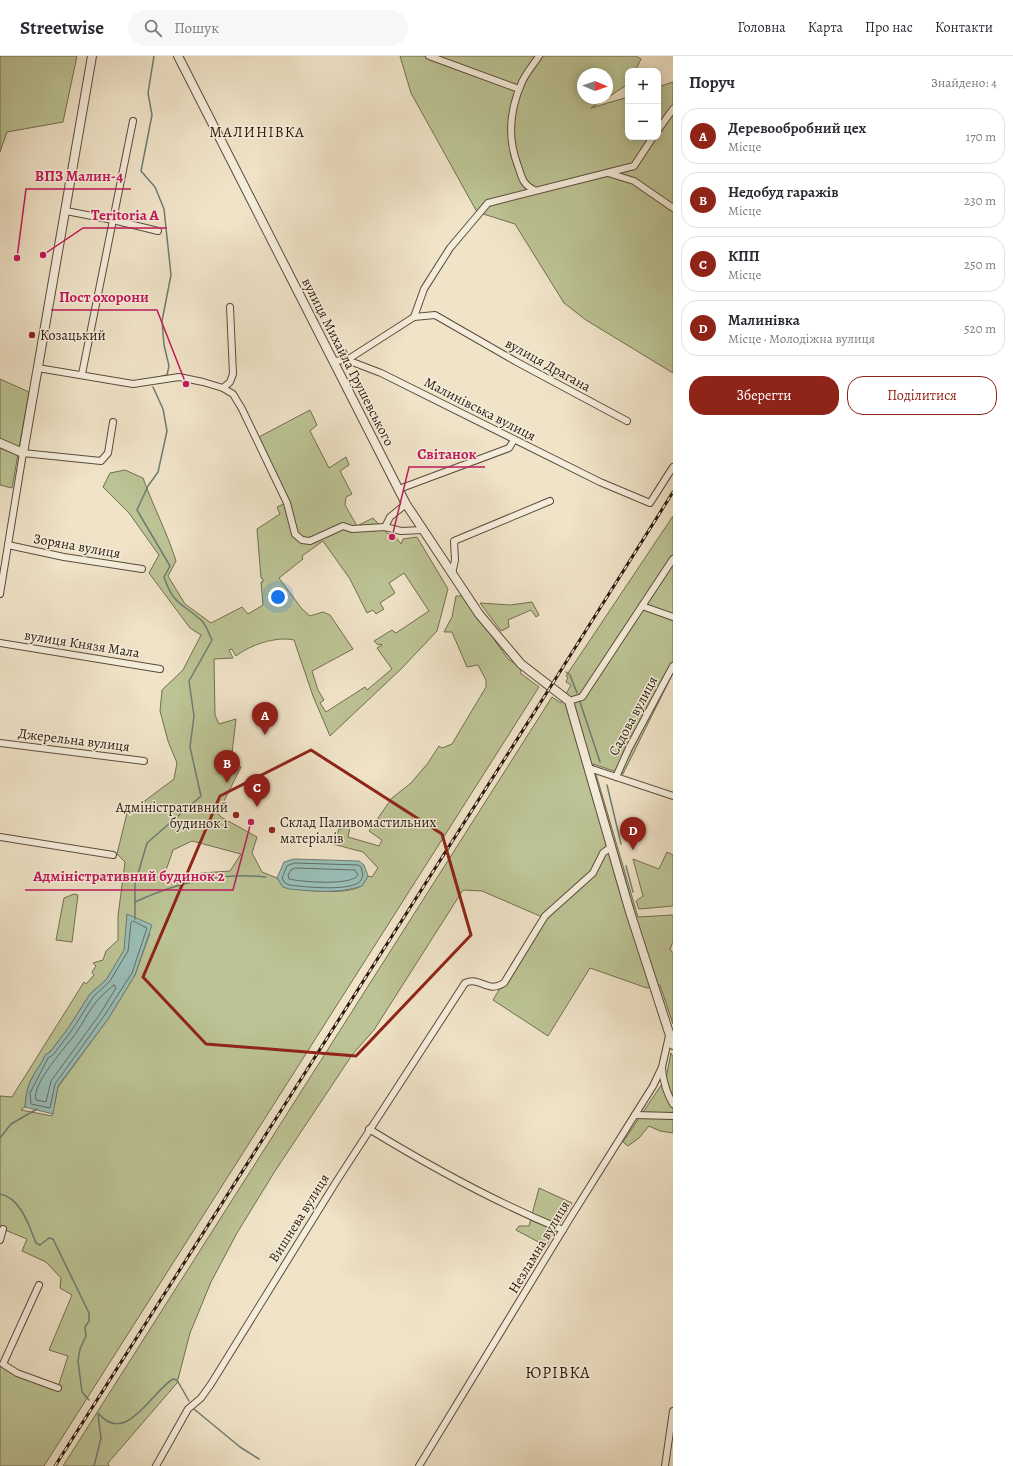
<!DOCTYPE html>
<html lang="uk">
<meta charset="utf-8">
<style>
body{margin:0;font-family:Alegreya,serif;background:#f7f7f7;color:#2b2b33}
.controls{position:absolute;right:12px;top:12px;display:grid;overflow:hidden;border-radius:8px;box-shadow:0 2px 10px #0003}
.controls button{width:36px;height:36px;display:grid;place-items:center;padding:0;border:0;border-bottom:1px solid #e1e1e2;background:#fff;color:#2b2b33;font:20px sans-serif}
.compass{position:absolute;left:577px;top:12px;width:36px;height:36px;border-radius:50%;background:#fff;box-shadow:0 2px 10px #0003;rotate:92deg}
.you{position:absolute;left:278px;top:541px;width:14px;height:14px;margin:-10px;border:3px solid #fff;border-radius:50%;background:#1a73e8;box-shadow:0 0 0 6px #1a73e833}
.badge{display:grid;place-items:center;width:26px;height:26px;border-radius:50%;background:#8f2418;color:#fff;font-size:13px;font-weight:700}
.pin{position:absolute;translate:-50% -33px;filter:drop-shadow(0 1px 2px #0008)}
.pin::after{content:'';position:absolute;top:21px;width:14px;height:12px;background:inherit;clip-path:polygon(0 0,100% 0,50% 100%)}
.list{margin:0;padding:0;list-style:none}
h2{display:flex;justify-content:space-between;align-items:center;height:52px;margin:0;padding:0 16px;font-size:17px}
h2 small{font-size:13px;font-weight:400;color:#7c7c81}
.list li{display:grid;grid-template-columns:26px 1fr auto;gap:12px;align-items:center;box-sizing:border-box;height:56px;margin:0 8px 8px;padding:0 8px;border:1px solid #e1e1e2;border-radius:16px}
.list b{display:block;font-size:15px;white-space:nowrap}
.list p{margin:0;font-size:13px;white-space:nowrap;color:#7c7c81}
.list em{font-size:13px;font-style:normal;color:#7c7c81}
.actions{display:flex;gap:8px;padding:12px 16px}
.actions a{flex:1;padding:9px 0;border:1px solid #8f2418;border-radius:16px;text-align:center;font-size:14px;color:#8f2418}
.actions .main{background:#8f2418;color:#fff}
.icon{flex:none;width:22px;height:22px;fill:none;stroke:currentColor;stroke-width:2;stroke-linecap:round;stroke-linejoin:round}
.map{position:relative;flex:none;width:673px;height:1410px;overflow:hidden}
header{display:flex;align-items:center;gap:24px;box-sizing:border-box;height:56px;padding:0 20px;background:#fff;border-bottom:1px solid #e1e1e2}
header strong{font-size:19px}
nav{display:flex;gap:22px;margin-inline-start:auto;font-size:14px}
.search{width:280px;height:36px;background:#f7f7f7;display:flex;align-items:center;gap:10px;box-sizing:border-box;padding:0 14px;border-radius:22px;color:#7c7c81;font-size:15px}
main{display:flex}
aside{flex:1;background:#fff}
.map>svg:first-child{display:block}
.green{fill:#bcc394;stroke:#726e50;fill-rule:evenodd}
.water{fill:#9abeb7;stroke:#6d7c73}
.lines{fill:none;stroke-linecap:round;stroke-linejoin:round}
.shore{stroke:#626c62;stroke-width:1}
.stream{stroke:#6d7c73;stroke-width:1.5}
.minor-casing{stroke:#5b4c3c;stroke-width:8}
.tertiary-casing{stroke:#5b4c3c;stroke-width:10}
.minor{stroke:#f5eddb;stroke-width:6}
.tertiary{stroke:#f5eddb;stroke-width:8}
.rail-casing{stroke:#29190d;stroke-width:3}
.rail{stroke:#f5eddb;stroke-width:1.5;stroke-dasharray:4.5;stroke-linecap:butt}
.marked{fill:none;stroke:#8f2418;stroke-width:3;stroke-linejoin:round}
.poi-dot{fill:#8f2418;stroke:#f5eddb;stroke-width:1.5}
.labels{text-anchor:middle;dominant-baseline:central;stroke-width:3;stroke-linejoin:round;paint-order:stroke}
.poi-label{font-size:14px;fill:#29190d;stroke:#f5eddb;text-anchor:start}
.street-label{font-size:14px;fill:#29190d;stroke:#f5eddb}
.neighbourhood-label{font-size:15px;letter-spacing:1px;fill:#29190d;stroke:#f5eddb}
.quarter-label{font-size:16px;letter-spacing:1px;fill:#29190d;stroke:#f5eddb}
.leader{fill:none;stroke:#c2185b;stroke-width:1.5}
.callout-dot{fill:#c2185b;stroke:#f5eddb;stroke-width:1.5}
.callout-label{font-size:15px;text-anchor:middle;font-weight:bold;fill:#c2185b;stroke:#f5eddb;stroke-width:3;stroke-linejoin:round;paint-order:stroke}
</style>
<header>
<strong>Streetwise</strong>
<div class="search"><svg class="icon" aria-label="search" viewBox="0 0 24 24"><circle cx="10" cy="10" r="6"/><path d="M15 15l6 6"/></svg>Пошук</div>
<nav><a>Головна</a><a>Карта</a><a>Про нас</a><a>Контакти</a></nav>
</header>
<main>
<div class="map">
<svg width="673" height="1410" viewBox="0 0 673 1410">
<rect width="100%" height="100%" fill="#f0e3c8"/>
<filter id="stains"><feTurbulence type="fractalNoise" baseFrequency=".005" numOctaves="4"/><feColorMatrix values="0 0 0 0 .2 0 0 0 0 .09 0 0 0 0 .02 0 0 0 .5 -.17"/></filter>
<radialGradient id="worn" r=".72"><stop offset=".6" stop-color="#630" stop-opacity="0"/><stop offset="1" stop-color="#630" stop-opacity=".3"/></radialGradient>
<g class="green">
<polygon points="0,0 77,0 63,66 7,76 0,96"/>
<polygon points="400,0 636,0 641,3 635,15 628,15 628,28 607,42 607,18 583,18 583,42 606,42 591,52 628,41 628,81 658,81 658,31 673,26 673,317 586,264 564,247 515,168 477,156 411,37"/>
<polygon points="0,323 29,336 12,432 0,429"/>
<path d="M229,331L237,341L257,382L310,354L317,369L310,375L329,412L346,401L349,409L340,415L352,438L346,441L345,449L357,470L373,462L388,478L392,476L401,488L403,483L417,481L448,533L437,575L401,613L330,680L313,640L294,584C276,580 250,589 236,600L232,593L229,594L233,602L214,603L215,659L219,668L236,663L231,706L241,711L223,747L213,752L221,761L257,781L252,797L262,816L277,822L283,831C300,834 345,840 361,830C364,828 366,823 368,820L372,821L378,812L363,796L333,788L339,773L350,771L348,781L379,790L382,784L369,775L392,742L411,727L428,707L439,690L442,692L452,688L486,631V624L478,609L467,611L452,576H444L452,561L456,540H463L508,603L522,612L520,617L539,631L44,1410H0V1310L58,1331L68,1300L49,1294L72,1239L60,1232L61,1222L46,1206L22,1195L27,1183L0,1172V1040L12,1041L84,926L86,928L94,919L92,916L96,910L93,907L103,904L106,895L118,884V860L125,806L117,798L129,749L138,750L174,723L177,707L168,685L160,655L162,634L183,614L201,579L190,572L149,517L159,499L129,457L103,431L110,417L125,414L143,422C153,450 167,476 176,505L168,520L185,548L211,567L242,551L248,558L263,549L261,526H263V523L261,522L257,473L280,458L277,451L286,447L239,350L226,334ZM323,485L350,523L367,557L373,554L376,558L384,553L380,547L395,537L389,527L404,517L429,555L396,577L392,574L374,585L378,589L381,588L382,589L377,592L392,613L367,634L365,631L326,656L320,647L324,644L318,634L312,615L353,593L330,559L323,556L310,560L302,553L279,522L303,503L302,500ZM192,785L241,798L230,815L202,817L162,826L173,794ZM128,859L150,877L135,919L108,963L58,1031L52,1060L21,1054L25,1051C26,1041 27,1031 32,1022C36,1014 42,1008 45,999L50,996L69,971L90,938L106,924L125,894Z"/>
<polygon points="673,460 673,617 623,718 593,708 638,861 673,859 673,886 670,893 673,897 673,968 660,929 647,932 590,912 548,980 493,944 542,861 482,835 463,834 374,974 352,999 275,1115 237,1177 211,1226 190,1277 177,1327 108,1407 109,1410 63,1410 552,641 561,647 571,629 566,626 568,621 566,620"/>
<polygon points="532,546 539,559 536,561 531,554 508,564 509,571 501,575 480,547 510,549"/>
<polygon points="667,796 673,799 673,850 639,853 636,845 643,840 633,803 659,813"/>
<polygon points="74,838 78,839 72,886 56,884 64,842"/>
<polygon points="671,997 673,1001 673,1077 660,1075 649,1070 639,1082 628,1090 623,1086 666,1022"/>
<polygon points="539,1132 572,1147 546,1190 516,1174 519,1170 529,1170"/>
</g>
<g class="water">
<path d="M294,803L359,805L364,809L368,820L362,830C339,838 313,835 289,833L283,831L277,822L284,806Z"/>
<path d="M127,858L152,869L135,919L108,963L58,1030L53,1058L25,1051C26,1041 27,1031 32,1022C36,1014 42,1008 45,999L50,996L69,971L90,938L106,924L124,894Z"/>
</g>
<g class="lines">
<g class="shore">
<path d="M295,807L358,809L361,811L363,819C362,822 361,825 358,827C345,835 305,831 289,829L285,827L282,822L287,810Z"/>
<path d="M296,812L355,814L358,819C352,830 301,826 289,823L288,819L291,814Z"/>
<polygon points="133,865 147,872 132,917 104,960 55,1028 50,1052 31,1048 30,1037 48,1002 53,999 72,974 93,941 110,925 128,895 131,867"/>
<path d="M114,929L116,932L100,958L51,1025L46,1046L36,1044C31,1028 66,991 76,977C83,967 88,956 96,946C101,940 108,934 114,929Z"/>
</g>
<g class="stream">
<polyline points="154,0 148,37 152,59 141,115 155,131 164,153 171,219 162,265 164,289 169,310 167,319 159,321"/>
<polyline points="566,616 570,619 577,637"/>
<polyline points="580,646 600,706"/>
<polyline points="607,729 621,788"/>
<polyline points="626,810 633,836"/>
<path d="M135,846C175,827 222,816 266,821"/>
<path d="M135,863V828L147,787L201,740L190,691L194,660L189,625L212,584C209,578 206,568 201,564C181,546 174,550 164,521L170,510L137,454L148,430L158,416L167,375L163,353L153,331"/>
<polyline points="0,1082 11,1068 37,1053"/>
<path d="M0,1138C21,1142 29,1170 36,1187L40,1189L49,1182L53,1183L89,1257V1265L85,1271L86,1280L80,1293L78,1305L82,1336L89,1344"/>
<polyline points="194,1353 240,1391 259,1403"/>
<path d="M98,1357C126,1391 152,1335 173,1323L177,1324L189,1345"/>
<polyline points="94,1410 101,1382 98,1359"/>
</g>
<defs>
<g id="minor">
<polyline points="429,0 519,33"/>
<polyline points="133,65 113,164 158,175"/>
<polyline points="658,74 673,53"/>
<polyline points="608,117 634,125 673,152"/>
<path d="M534,134C522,128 522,121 518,110C507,82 510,53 522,26C526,17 534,8 539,0"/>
<polyline points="66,155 113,164 82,318"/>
<polyline points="414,261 424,233 450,192 488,147 634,110 653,81"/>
<polyline points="347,304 381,317 600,426 650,447 673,411"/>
<polyline points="333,305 347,304 414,261 435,259 515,305 627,365"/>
<polyline points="38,312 133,328 179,321 203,326 223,332 230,326 233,318 230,251"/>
<polyline points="223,332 233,338 242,353 287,447 295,478 302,484 310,485 343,470 352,473 385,471 401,475 423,474"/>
<polyline points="399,433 509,392 514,384"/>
<polyline points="385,471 390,461 406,448"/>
<polyline points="8,489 64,501 142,513"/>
<polyline points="452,518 455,504 454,485 550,445"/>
<polyline points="0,538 23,397 101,405 108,397 113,366"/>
<polyline points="642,550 673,561"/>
<polyline points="0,587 160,613"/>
<polyline points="569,645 582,641 673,503"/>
<polyline points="0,687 144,705"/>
<polyline points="589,712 673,740"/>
<polyline points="616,721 629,692 673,610"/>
<polyline points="0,781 113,799"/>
<path d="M662,1012C663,1025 666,1036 673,1048"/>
<polyline points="635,1059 673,1060"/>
<path d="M369,1073C431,1111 495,1146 563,1174"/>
<polyline points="0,1184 3,1173"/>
<polyline points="39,1229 3,1308 17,1317 58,1332"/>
<path d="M156,1410L188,1353L201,1342L211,1328L336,1126L465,927C481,920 487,938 504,927L545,860L593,817L603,797L611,791"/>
<polyline points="419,1410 572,1159 653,1030 662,1011 669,980"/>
<polyline points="665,1410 673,1355"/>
</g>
<g id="tertiary">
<polyline points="178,0 406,448 479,558 521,608 569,645 630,856 673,989"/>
<polyline points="0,387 23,397 92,0"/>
</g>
</defs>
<use href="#minor" class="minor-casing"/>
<use href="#tertiary" class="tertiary-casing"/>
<use href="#minor" class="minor"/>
<use href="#tertiary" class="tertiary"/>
<defs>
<polyline id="rail" points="55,1410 551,630 673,436"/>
</defs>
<use href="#rail" class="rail-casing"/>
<use href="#rail" class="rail"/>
</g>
<path class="marked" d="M311,694L442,778L471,879L356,1000L206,988L143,921L220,740Z"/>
<g class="poi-dot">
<circle cx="32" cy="279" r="4"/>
<circle cx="236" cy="759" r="4"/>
<circle cx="272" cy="774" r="4"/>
</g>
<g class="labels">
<g class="poi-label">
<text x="40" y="279">Козацький</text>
<text x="228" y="751" text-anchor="end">Адміністративний<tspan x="228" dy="16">будинок 1</tspan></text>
<text x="280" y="766">Склад Паливомастильних<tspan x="280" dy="16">матеріалів</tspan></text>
</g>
<g class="street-label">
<text transform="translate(348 306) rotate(63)">вулиця Михайла Грушевського</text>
<text transform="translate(548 309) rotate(29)">вулиця Драгана</text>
<text transform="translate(480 353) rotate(27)">Малинівська вулиця</text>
<text transform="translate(77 490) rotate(10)">Зоряна вулиця</text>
<text transform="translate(82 588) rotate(9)">вулиця Князя Мала</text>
<text transform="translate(633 660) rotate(-62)">Садова вулиця</text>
<text transform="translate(74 684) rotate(7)">Джерельна вулиця</text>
<text transform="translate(299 1162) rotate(-58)">Вишнева вулиця</text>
<text transform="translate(539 1191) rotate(-59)">Незламна вулиця</text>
</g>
<g class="neighbourhood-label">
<text x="257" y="76">МАЛИНІВКА</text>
</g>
<g class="quarter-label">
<text x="558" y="1317">ЮРІВКА</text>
</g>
</g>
<path class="leader" d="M17 202L26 133H131M43 199L83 172H167M186 328L157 254H51M392 481L409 411H485M251 766L233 834H25"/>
<g class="callout-dot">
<circle cx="17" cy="202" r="4"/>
<circle cx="43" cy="199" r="4"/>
<circle cx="186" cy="328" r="4"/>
<circle cx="392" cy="481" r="4"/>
<circle cx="251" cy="766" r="4"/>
</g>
<g class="callout-label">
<text x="79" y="125">ВПЗ Малин-4</text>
<text x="125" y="164">Teritoria A</text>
<text x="104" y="246">Пост охорони</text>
<text x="447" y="403">Світанок</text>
<text x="129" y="825">Адміністративний будинок 2</text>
</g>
<rect width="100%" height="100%" filter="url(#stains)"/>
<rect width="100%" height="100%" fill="url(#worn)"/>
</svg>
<div class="controls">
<button>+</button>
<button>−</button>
</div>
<svg class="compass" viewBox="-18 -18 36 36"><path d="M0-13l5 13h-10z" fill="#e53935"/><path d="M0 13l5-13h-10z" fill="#7c7c81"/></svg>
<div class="you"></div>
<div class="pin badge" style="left:265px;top:679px">A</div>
<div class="pin badge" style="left:227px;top:727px">B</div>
<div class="pin badge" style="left:257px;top:751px">C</div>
<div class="pin badge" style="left:633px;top:794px">D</div>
</div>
<aside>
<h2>Поруч<small>Знайдено: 4</small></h2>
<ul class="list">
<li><span class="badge">A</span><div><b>Деревообробний цех</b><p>Місце</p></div><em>170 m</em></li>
<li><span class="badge">B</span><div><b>Недобуд гаражів</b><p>Місце</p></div><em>230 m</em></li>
<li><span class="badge">C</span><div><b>КПП</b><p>Місце</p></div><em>250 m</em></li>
<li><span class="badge">D</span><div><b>Малинівка</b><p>Місце · Молодіжна вулиця</p></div><em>520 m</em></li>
</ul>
<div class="actions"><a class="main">Зберегти</a><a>Поділитися</a></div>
</aside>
</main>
